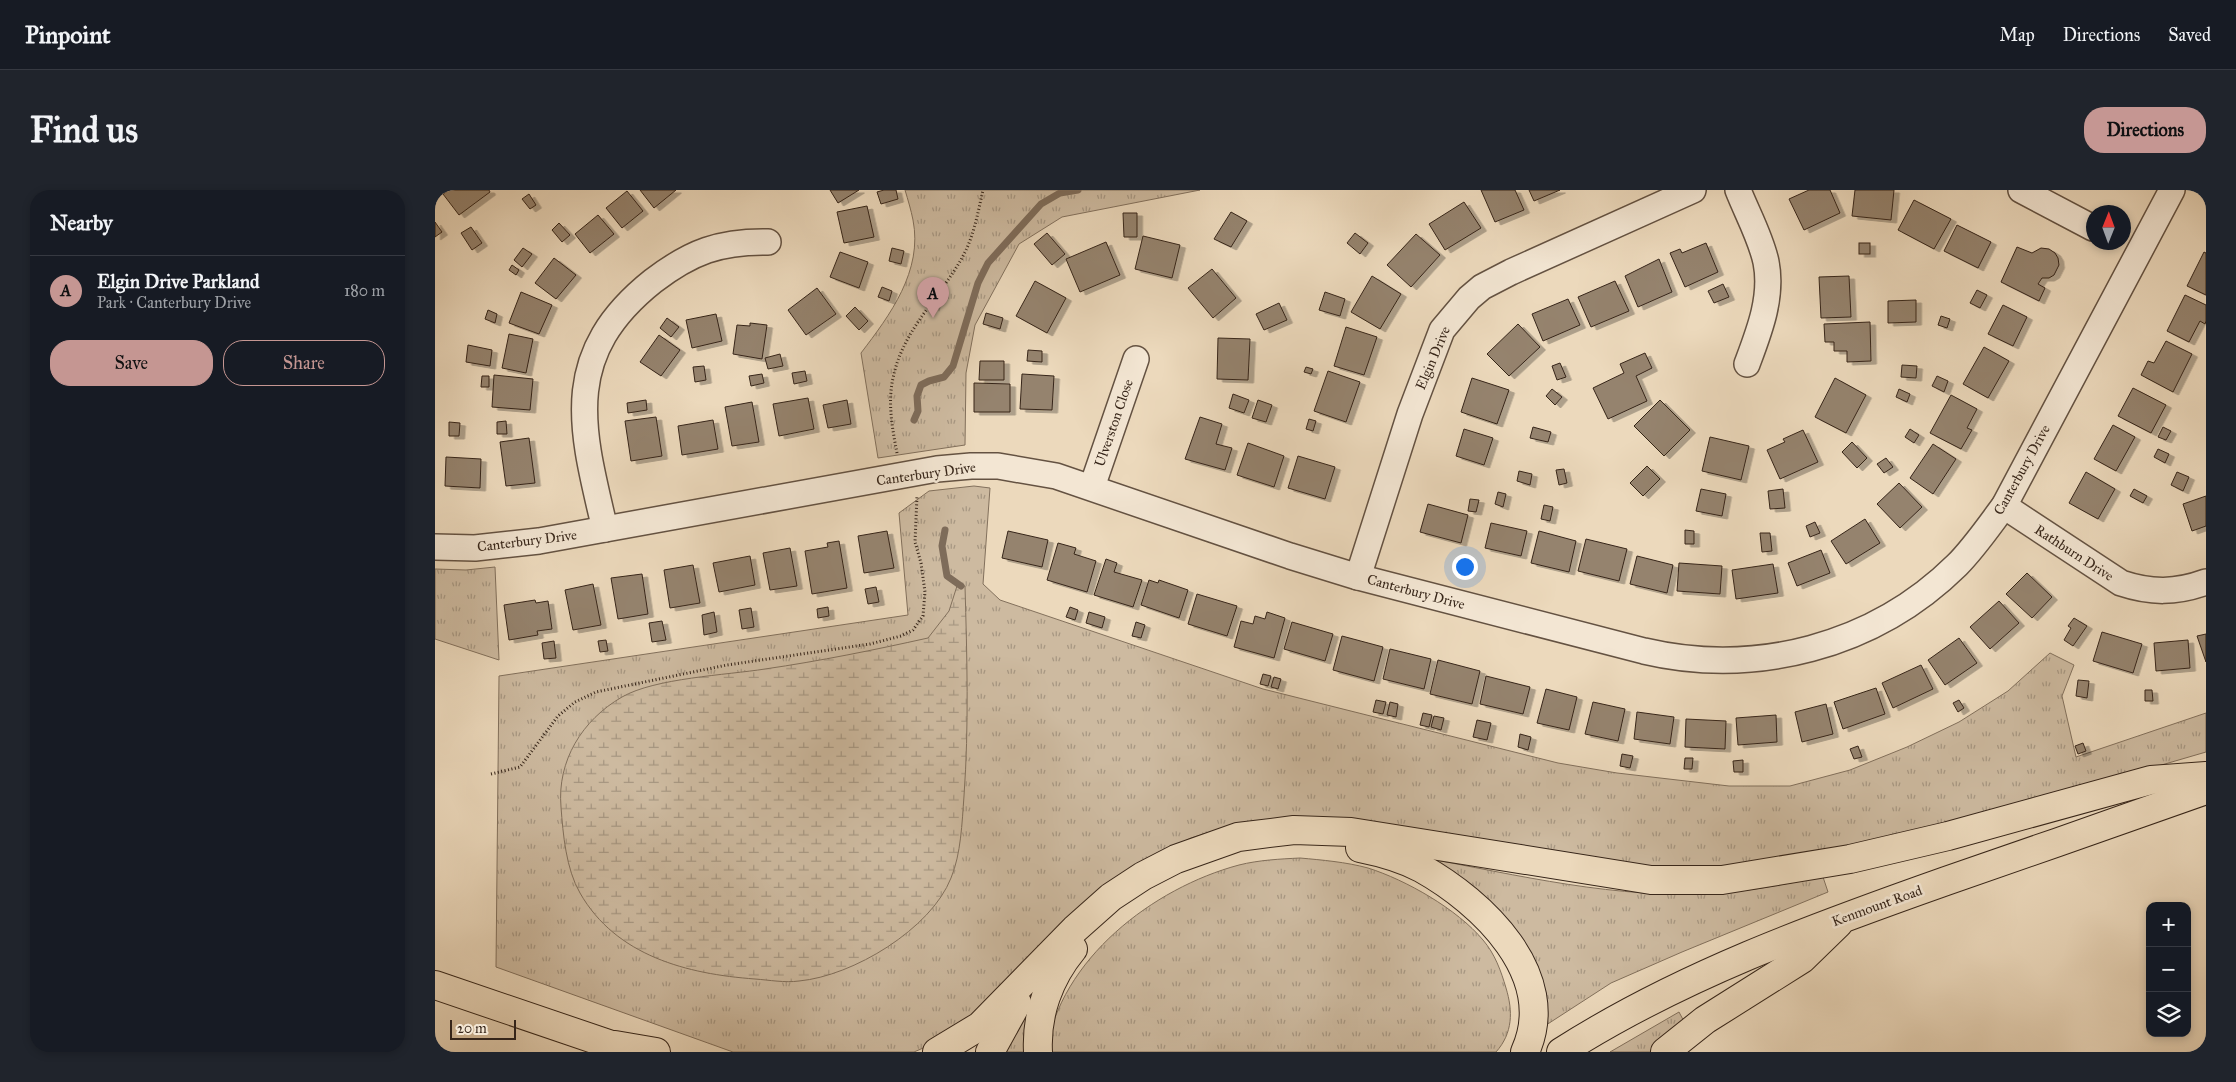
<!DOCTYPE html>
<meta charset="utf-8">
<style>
body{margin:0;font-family:"IM FELL Great Primer",serif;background:#20242c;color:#f1f3f6}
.controls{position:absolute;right:15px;bottom:15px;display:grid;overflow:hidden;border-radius:10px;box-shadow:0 2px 8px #0003}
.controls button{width:45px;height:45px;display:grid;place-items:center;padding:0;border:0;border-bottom:1px solid #363941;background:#171b24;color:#f1f3f6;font:25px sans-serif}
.compass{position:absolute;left:1651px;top:15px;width:45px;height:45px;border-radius:50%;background:#171b24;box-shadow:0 2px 8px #0003;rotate:1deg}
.scale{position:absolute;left:15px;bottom:12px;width:66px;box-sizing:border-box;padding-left:5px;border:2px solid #362519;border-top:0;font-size:14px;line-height:18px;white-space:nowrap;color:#362519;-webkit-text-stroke:4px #f3e6d3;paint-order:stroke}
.you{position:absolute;left:1029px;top:376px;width:18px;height:18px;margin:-12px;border:4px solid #fff;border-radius:50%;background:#1a73e8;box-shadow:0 0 0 8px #1a73e833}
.badge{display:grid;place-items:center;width:32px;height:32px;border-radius:50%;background:#c59692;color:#111;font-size:16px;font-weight:700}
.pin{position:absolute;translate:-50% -41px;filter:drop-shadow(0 1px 2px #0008)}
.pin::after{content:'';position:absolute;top:26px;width:18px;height:15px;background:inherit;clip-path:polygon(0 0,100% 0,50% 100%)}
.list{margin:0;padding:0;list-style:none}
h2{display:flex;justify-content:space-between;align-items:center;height:65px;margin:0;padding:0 20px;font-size:21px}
h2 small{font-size:16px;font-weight:400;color:#9ea1a6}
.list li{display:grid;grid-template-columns:32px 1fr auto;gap:15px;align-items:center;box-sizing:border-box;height:70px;padding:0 20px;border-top:1px solid #363941}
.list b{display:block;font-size:19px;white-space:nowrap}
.list p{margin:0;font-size:16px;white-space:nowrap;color:#9ea1a6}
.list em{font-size:16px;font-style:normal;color:#9ea1a6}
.actions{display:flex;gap:10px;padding:15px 20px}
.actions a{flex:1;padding:11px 0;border:1px solid #c59692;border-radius:20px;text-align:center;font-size:18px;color:#c59692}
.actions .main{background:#c59692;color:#111}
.icon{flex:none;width:28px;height:28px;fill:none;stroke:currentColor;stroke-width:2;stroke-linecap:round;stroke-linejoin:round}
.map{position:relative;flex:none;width:1771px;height:862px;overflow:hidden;border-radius:20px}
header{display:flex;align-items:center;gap:30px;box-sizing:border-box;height:70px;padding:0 25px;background:#171b24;border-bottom:1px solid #363941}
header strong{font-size:24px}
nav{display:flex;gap:28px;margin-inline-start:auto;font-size:18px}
.intro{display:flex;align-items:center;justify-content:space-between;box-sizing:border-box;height:120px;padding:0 30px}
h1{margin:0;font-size:35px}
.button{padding:12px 22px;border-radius:20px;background:#c59692;color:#111;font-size:18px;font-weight:700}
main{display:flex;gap:30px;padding:0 30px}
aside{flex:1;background:#171b24;border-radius:20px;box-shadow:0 2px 8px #0003}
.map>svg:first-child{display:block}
.grass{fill:url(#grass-tufts);stroke:#82705c}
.wetland{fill:url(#wetland-marsh);stroke:#82705c}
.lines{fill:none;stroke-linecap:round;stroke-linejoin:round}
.stream{stroke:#7e6c5a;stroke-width:7}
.building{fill:#95836e;stroke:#362519;filter:url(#shadow)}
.minor-casing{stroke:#645242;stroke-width:28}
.major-casing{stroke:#362519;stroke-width:30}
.path{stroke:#362519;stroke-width:3;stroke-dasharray:1 2.5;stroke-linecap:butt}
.minor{stroke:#f3e6d3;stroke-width:25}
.major{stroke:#ecd9bc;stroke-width:28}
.labels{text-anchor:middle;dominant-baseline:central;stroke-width:5;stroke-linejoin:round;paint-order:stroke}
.street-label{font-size:14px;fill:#362519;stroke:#f3e6d3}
</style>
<header>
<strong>Pinpoint</strong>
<nav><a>Map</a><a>Directions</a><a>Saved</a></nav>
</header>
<div class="intro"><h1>Find us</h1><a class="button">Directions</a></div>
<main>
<aside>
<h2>Nearby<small></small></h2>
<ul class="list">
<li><span class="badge">A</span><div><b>Elgin Drive Parkland</b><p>Park · Canterbury Drive</p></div><em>180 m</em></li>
</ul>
<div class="actions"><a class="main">Save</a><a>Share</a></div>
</aside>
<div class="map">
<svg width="1771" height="862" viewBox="0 0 1771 862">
<defs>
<pattern id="grass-tufts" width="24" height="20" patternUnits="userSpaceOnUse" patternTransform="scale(1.25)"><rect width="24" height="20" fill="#cdbaa0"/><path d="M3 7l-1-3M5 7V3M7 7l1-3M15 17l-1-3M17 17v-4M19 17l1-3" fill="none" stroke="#a79782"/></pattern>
<pattern id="wetland-marsh" width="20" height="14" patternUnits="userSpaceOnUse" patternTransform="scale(1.25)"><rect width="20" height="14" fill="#cdbaa0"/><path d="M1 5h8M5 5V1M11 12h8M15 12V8" fill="none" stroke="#a79782"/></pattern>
<filter id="shadow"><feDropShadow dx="5.5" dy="3" stdDeviation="0" flood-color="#0004"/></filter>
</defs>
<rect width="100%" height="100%" fill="#ecd9bc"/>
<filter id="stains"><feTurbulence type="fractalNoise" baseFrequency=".004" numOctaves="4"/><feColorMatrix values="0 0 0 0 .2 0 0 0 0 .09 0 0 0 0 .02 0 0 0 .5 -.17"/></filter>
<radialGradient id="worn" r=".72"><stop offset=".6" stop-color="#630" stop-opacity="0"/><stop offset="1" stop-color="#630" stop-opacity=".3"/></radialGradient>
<g class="grass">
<path d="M470,0H765L627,27L584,54L540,135L531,183L530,255L443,268L426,163C455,125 488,81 478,30C476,20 473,10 470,0Z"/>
<polygon points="539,296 555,298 548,394 565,410 828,499 1123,573 1182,583 1294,596 1355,596 1415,580 1472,557 1524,532 1573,501 1615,463 1639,475 1627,506 1641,567 1771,523 1771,562 1511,638 1400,664 1236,682 788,638 756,648 729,661 550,818 495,855 479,862 298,862 61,777 64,486 473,425 464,323 494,301"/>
<polygon points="60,377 64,470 0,449 0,379 31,380"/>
<path d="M985,667C1083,685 1183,710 1283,703C1318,701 1353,693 1388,687L1393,702L1247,762L1176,793L1105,839V812Z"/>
<path d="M865,668C887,670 911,672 933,678C971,690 1022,719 1048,750C1060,764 1066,781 1071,798C1078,821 1078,843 1061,862H611C625,769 718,698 804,675C824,670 845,669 865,668Z"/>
<polygon points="633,769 592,862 569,862 588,814 603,788"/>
<polygon points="1244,822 1253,839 1229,862 1175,862"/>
</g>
<path class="wetland" d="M522,396H530C532,467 534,536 529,606C527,633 526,664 516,688C496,739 418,786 364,791C350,793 334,790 320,789C252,784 181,766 145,703C131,679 128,644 126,617C122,571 147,530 187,507C220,488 292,485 330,479C385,471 439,460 493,448L514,421Z"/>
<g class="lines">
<g class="stream">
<polyline points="479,230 483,221 482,206 486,195 494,191 509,187 518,176 543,93 553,73 606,14 625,3 643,0"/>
<polyline points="510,340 507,356 512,386 526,396"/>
</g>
</g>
<g class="building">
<polygon points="14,0 54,0 55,2 24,25 8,4"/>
<polygon points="205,0 241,0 219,18"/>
<polygon points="395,0 424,0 403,13"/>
<polygon points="449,0 461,0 463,9 446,14 442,2"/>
<polygon points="1046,0 1080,0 1089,20 1060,32"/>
<polygon points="1094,0 1125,0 1099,11"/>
<polygon points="1374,0 1395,0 1405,23 1369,40 1354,9"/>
<polygon points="1420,0 1459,0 1456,30 1417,26"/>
<polygon points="192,1 208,21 187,38 171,18"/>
<polygon points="94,4 101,15 95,19 87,9"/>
<polygon points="1479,10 1516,29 1499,59 1463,40"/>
<polygon points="1029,12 1046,38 1010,60 994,34"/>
<polygon points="432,16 439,47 409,53 402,22"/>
<polygon points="796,22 812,31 796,57 779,49"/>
<polygon points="688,23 702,23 702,47 689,47"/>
<polygon points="163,25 179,44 155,63 140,44"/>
<polygon points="0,32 7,42 0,47"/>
<polygon points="124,33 135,45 127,52 117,40"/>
<polygon points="1522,35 1556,52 1543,78 1509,61"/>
<polygon points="36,37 47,53 37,60 26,43"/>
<polygon points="612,43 630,64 617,75 599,54"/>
<polygon points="920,43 933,53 925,64 912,53"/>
<polygon points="981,44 1005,65 976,97 952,75"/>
<polygon points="708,46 745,55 737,88 700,79"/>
<polygon points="671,52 685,85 645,102 631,69"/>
<polygon points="1271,53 1283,82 1250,97 1235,63 1245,59 1247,63"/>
<rect x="1424" y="53" width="11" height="11"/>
<polygon points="1582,57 1597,63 1606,58 1614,59 1620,63 1623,68 1624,75 1619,85 1614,88 1607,88 1603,94 1610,98 1604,111 1566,92"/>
<polygon points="88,58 97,64 87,77 79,70"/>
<polygon points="457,58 469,61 466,74 454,71"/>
<polygon points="405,62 433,72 424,98 395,87"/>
<polygon points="1769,62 1771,63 1771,105 1752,96"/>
<polygon points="119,68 141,85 121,109 100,93"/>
<polygon points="1224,69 1237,102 1203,117 1190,86"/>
<polygon points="77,75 84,80 81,85 74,80"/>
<polygon points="777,79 801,108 778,128 753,98"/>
<polygon points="937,86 966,104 945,139 916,122"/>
<polygon points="1414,86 1416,127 1386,128 1384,87"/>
<polygon points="600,91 631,108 612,143 581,126"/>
<polygon points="1180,91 1194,121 1156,137 1143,107"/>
<polygon points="1288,94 1294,107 1279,113 1273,101"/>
<polygon points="447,97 457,101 454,111 443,107"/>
<polygon points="382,98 401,124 371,145 353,120"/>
<polygon points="1542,100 1552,105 1545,118 1535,113"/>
<polygon points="86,102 117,115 104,144 74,133"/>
<polygon points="890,102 910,109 905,126 884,120"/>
<polygon points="1750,105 1771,115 1771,131 1770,134 1765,131 1754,152 1732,141"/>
<polygon points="1133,109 1145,135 1108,151 1097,124"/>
<polygon points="1481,110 1481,132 1453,133 1453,111"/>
<polygon points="844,113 852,130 829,140 821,124"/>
<polygon points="1568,115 1592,127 1578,156 1553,144"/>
<polygon points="420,117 433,131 424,140 411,126"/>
<polygon points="53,120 62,124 60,133 50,129"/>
<polygon points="551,123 568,128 565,139 548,134"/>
<polygon points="281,124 287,151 257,158 251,130"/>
<polygon points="1506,126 1515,129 1512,138 1503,135"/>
<polygon points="232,128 244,137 236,147 225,138"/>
<polygon points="1435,132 1436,171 1412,172 1412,161 1399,161 1399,152 1390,152 1389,134"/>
<polygon points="315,133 332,135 327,169 298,164 302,135 315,136"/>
<polygon points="1083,134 1105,157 1074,186 1052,164"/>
<polygon points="911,137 942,147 929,185 899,176"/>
<polygon points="74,144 98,149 91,183 67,178"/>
<polygon points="224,145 245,160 226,186 205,172"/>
<polygon points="783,148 815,149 813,190 782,189"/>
<polygon points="1731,151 1757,164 1738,202 1706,185 1713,171 1719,173"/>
<polygon points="33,155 57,160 55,176 31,172"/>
<polygon points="1549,157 1574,171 1553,208 1528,194"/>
<polygon points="593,160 607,161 607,172 592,171"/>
<polygon points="1210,163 1217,178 1201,186 1212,211 1173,229 1158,198 1189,183 1185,174"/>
<polygon points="345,164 348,176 333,179 330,168"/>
<polygon points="545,171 569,171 569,190 544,190"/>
<polygon points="1125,173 1131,187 1122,190 1117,176"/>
<polygon points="1467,175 1482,176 1481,188 1466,187"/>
<polygon points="269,176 271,190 260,192 258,177"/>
<polygon points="871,177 878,179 876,184 869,182"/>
<polygon points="370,181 372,191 359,194 357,183"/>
<polygon points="893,181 925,192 911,232 879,221"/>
<polygon points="327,184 329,193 316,196 314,186"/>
<polygon points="587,184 619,186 617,220 585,219"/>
<polygon points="59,185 98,189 95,220 57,217"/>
<polygon points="47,186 54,186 54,197 46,197"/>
<polygon points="1502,186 1513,191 1509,202 1497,196"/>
<polygon points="1037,188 1074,200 1062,234 1026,222"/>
<polygon points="1400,188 1431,205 1411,243 1380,227"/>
<polygon points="539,193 575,194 575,222 539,222"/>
<polygon points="1698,198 1731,215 1716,243 1683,226"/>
<polygon points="1117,199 1127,207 1120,215 1111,206"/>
<polygon points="1464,199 1475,204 1472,212 1461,207"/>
<polygon points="798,204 814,210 809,223 794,218"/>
<polygon points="1516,205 1542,219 1532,238 1537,240 1526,259 1495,243"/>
<polygon points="373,208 379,239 344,246 338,214"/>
<polygon points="211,210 212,220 193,223 192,213"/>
<polygon points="412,210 416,234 393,238 388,215"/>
<polygon points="823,210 837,215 831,232 817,228"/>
<polygon points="1225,210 1255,240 1229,266 1199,236"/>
<polygon points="317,212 324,252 297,256 290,217"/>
<polygon points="221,227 227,266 196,271 190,231"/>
<polygon points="765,227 787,234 781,254 797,258 790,280 750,269"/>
<polygon points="874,229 881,231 878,241 871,239"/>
<polygon points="278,230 283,259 247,265 243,236"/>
<polygon points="71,231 72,244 62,244 62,232"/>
<polygon points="14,232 25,233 24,246 14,246"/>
<polygon points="1678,235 1700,247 1681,281 1659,269"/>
<polygon points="1098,237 1116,242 1113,252 1095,248"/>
<polygon points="1728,237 1736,241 1731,250 1723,247"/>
<polygon points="1029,239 1058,248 1049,275 1021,266"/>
<polygon points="1475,239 1484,245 1479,253 1470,247"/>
<polygon points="1368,240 1383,272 1345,289 1332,260 1350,252 1348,249"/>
<polygon points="1275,247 1314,256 1306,290 1267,281"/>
<polygon points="94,248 100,293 71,296 65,252"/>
<polygon points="1417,252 1432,268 1422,278 1407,262"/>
<polygon points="813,253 849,266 839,297 802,285"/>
<polygon points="1498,254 1521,269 1498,304 1475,288"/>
<polygon points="1723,259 1734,264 1730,273 1719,267"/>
<polygon points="863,266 900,277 890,309 853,298"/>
<polygon points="11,267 46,269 45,298 10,296"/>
<polygon points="1451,268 1458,277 1449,283 1442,274"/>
<polygon points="1212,276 1225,289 1208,306 1195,293"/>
<polygon points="1129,279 1132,293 1124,295 1121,280"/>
<polygon points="1084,281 1097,284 1095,295 1082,291"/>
<polygon points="1651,282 1680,299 1663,329 1634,313"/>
<polygon points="1742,282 1754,287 1748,301 1736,295"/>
<polygon points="1464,293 1487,317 1465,338 1442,314"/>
<polygon points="1266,299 1291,304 1287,326 1261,321"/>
<polygon points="1348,299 1350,318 1335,319 1333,301"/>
<polygon points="1699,299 1712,306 1708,313 1695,306"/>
<polygon points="1063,302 1071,304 1068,317 1060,314"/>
<polygon points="1771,306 1771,336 1757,341 1748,314"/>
<polygon points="1035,309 1044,310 1041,322 1033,321"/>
<polygon points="993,314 1033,325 1026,353 985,342"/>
<polygon points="1109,315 1118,317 1115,331 1106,329"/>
<polygon points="1430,329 1445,353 1411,374 1396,351"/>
<polygon points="1380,332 1385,343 1375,347 1371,336"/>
<polygon points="1056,333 1092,341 1086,366 1050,358"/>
<polygon points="1250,340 1259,341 1259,354 1250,354"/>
<polygon points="452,341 459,378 429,383 423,346"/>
<polygon points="573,341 613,350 607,377 567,368"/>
<polygon points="1104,341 1141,351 1134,382 1096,373"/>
<polygon points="1325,343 1335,343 1337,361 1327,362"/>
<polygon points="1151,349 1192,359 1184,391 1143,381"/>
<polygon points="404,351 412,398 377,404 370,361 393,357 392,353"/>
<polygon points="623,353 641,358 639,364 661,371 652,402 612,390"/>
<polygon points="355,358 362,396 335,400 328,363"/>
<polygon points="1386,360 1395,383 1362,396 1353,373"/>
<polygon points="315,366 320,395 284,402 278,373"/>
<polygon points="1202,366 1238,375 1232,403 1195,394"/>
<polygon points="671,369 682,373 679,382 707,390 698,417 659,405"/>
<polygon points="1244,373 1287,376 1285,404 1242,401"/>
<polygon points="1338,374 1343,403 1301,409 1297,380"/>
<polygon points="258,375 265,413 235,418 229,380"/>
<polygon points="1592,383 1617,407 1597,428 1571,404"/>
<polygon points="207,384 213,424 183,429 176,388"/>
<polygon points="714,390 723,393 724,390 753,400 744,428 706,415"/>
<polygon points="158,394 166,435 138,440 130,400"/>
<polygon points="441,397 444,412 433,414 430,399"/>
<polygon points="762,404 802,416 792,446 753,434"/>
<polygon points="100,410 101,413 113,411 117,439 102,441 103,445 74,450 69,415"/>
<polygon points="1564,411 1584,433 1555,459 1535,437"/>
<polygon points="393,417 394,426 383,428 382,419"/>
<polygon points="635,417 643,420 640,430 631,427"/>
<polygon points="316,418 319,437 307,439 304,420"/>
<polygon points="279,422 282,442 269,445 267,425"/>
<polygon points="654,422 670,427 667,438 651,433"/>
<polygon points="832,422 850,428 839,468 799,457 806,431 818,434 820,426 830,429"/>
<polygon points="1639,428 1652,436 1638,456 1629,450 1636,438 1633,436"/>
<polygon points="227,431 231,450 217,452 214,433"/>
<polygon points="701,432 710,435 706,448 697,446"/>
<polygon points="857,432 898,444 890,471 849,459"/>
<polygon points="1667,442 1707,454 1698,483 1658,471"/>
<polygon points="1771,444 1771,472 1762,446"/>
<polygon points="907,446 948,457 939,491 898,480"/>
<polygon points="1524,448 1542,473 1510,495 1493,470"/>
<polygon points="171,450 173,461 165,462 163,451"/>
<polygon points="1753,450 1755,478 1721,481 1719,453"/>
<polygon points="119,451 121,468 109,469 107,453"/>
<polygon points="955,459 996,469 989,499 948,489"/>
<polygon points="1003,470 1045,481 1037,514 995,504"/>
<polygon points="1486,475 1498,499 1458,518 1447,493"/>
<polygon points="828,484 836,486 833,496 825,494"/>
<polygon points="1051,486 1095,497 1088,524 1045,514"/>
<polygon points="839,487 846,489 843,499 836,497"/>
<polygon points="1643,490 1654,491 1652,508 1641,506"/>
<polygon points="1441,498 1450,524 1408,539 1399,512"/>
<polygon points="1111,499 1142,507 1134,540 1102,533"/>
<polygon points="1710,500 1717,500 1718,511 1710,511"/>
<polygon points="941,510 951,512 948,524 938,522"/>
<polygon points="1524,510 1529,518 1523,522 1518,513"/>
<polygon points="955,512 963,514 961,527 952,525"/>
<polygon points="1158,512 1190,519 1183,551 1150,544"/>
<polygon points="1391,514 1398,544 1367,552 1360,522"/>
<polygon points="1202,522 1239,527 1235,554 1199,549"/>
<polygon points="988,523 997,525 994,537 985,535"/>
<polygon points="1341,525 1342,552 1303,555 1301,528"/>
<polygon points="999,526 1009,528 1006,540 996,537"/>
<polygon points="1251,529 1291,531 1290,559 1250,557"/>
<polygon points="1042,530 1056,533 1052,550 1038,547"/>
<polygon points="1085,544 1096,547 1093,560 1083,557"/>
<polygon points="1648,553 1651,561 1643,564 1640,556"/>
<polygon points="1423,556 1427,567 1419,569 1415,559"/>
<polygon points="1187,564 1198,566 1195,578 1185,576"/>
<polygon points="1250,568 1258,568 1257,579 1249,579"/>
<polygon points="1308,570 1308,582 1299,582 1298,571"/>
</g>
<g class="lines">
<defs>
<g id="minor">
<path d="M1303,0C1312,23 1326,48 1331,72C1338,107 1324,142 1312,174"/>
<polyline points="1586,0 1658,38"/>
<polyline points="657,297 701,169"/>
<path d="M1569,316L1686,393C1716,403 1741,403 1771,392"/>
<path d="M170,339C146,238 125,165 218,91C256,62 285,51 333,52"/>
<path d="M0,357L40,358L104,351L502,279L536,276H563L621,286L855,366L923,387L1209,461C1320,487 1439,457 1522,375C1539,358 1554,336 1569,316L1737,0"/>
<polyline points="923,387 975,224 1007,140 1034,108 1047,97 1076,82 1258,0"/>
</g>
<g id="major">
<path d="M925,658C945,662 967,668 986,678C1047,712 1125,785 1090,862"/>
<polyline points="0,795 197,862"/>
<polyline points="180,855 221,862"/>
<polyline points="502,862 545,836 640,739 676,707 708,686 741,669 803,647 859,640 916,642 1216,690 1287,690 1415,669 1513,646 1716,590 1771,586"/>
<polyline points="555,862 582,813"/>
<path d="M603,862C601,824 614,788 638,759"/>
<path d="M1126,862C1245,786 1378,738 1511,691C1598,661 1684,631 1771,600"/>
<polyline points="1230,862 1270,830 1367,769 1403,734"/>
</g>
</defs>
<use href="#minor" class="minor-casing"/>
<use href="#major" class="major-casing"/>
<g class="path">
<path d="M462,263C457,237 452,210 459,184C469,139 507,105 528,66C539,46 543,22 548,0"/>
<polyline points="56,584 85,577 123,526 140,512 161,502 292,475 435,454 466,446 478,440 488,426 490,402 486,373 480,352 482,306"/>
</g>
<use href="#minor" class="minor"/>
<use href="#major" class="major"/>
</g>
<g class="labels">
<g class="street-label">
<text transform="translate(998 168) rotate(-67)">Elgin Drive</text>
<text transform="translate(679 233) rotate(-71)">Ulverston Close</text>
<text transform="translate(1587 280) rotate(-61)">Canterbury Drive</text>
<text transform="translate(491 284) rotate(-8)">Canterbury Drive</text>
<text transform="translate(92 351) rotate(-7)">Canterbury Drive</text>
<text transform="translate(1639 363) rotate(33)">Rathburn Drive</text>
<text transform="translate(981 402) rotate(15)">Canterbury Drive</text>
<text transform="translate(1442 716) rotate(-20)">Kenmount Road</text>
</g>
</g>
<rect width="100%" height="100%" filter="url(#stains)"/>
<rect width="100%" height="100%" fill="url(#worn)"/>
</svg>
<div class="controls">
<button>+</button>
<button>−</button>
<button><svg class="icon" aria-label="layers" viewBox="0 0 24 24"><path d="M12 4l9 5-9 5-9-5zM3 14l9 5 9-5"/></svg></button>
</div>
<svg class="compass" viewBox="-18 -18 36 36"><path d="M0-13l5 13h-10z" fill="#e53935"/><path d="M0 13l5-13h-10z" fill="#9ea1a6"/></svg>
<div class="scale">20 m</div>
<div class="you"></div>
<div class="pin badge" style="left:498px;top:128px">A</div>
</div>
</main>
